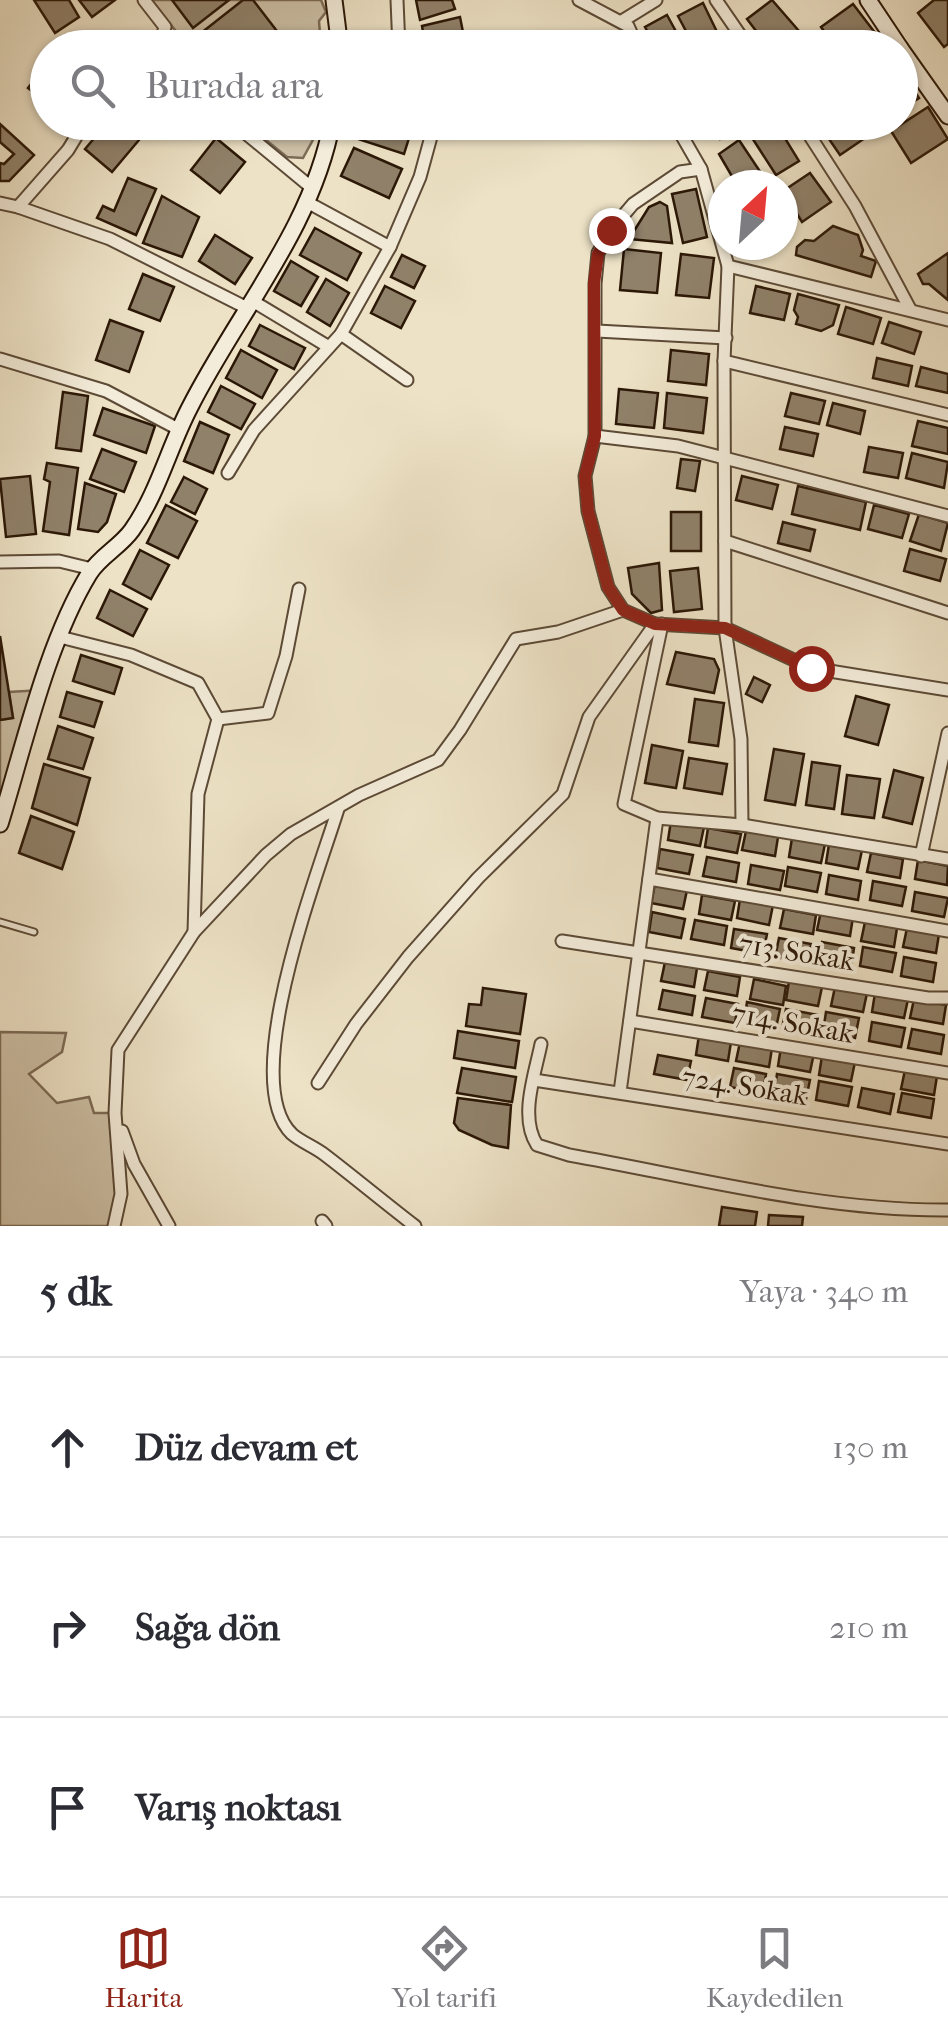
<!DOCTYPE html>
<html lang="tr">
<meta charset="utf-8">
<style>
body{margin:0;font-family:"IM FELL French Canon",serif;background:#f7f7f7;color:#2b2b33}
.compass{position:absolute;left:708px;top:170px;width:90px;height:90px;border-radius:50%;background:#fff;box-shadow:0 2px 8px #0004;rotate:26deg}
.stop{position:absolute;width:30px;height:30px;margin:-22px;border:8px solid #8f2418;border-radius:50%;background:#fff}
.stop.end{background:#8f2418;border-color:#fff;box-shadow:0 2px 10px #0008}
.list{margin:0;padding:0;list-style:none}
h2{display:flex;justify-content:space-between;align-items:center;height:130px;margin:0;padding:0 40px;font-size:42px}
h2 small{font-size:32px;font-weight:400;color:#7c7c81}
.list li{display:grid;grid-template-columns:65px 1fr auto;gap:30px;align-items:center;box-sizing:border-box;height:180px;padding:0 40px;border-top:2px solid #e1e1e2}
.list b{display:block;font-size:38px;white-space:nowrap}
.list em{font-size:32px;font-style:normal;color:#7c7c81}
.icon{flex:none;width:55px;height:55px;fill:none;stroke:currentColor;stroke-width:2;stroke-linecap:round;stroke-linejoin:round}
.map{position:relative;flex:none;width:948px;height:1226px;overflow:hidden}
.search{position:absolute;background:#fff;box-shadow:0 2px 8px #0004;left:30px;right:30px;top:30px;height:110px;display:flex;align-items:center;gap:25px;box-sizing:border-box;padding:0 35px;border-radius:55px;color:#7c7c81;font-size:38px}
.sheet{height:670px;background:#fff}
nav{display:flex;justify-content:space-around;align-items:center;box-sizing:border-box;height:140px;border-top:2px solid #e1e1e2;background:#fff;font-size:28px;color:#7c7c81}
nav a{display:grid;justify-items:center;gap:5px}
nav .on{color:#8f2418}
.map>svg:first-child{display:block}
.green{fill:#ccbfa5;stroke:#7c6b56;stroke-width:2.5}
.building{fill:#90816a;stroke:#2b1706;stroke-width:2.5}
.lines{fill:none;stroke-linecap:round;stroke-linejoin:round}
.lane-casing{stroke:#5c4a36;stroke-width:9}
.street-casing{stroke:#5c4a36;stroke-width:15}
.secondary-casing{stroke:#2b1706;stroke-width:19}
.lane{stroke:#f3ecda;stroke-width:5}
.street{stroke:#f3ecda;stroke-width:11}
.secondary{stroke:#f3ecda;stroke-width:15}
.route{stroke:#8f2418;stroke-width:12}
.labels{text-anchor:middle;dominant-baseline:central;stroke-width:8;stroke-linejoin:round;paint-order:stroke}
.street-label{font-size:28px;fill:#2b1706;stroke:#f3ecda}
</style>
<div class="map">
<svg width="948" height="1226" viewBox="0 0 948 1226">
<rect width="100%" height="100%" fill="#ede2c6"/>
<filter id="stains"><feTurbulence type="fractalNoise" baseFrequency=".002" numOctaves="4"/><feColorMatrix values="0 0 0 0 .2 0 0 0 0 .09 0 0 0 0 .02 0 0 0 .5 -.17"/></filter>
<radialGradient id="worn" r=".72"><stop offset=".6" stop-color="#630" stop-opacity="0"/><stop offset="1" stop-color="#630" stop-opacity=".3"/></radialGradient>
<g class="green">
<polygon points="151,0 321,0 326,12 319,21 321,47 175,47 179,35"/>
<polygon points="245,123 317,123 315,136 303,158 287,157"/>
<polygon points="42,690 0,824 0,720 13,718 9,692"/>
<polygon points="0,1032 66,1033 62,1052 29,1074 57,1103 89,1097 94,1113 115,1113 121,1164 114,1226 0,1226"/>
</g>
<g class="building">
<polygon points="34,0 69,0 79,17 55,33"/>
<polygon points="79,0 115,0 92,17"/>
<polygon points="172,0 229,0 193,28"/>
<polygon points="243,0 253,0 290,48 204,48 196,37"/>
<polygon points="416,0 452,0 455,9 420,20"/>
<polygon points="772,0 799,31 778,48 769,48 747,19"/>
<polygon points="934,0 948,0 948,44 944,47 918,13"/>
<polygon points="703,3 720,38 695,48 678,16"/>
<polygon points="853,4 876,34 858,48 836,48 821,27"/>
<polygon points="667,15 685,48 657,48 645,27"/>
<polygon points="460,17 463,32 456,47 437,48 424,38 422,26"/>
<polygon points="45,66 48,67 48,103 28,88"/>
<polygon points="900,69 919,98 900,110"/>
<polygon points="928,107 948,139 911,163 891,131"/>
<polygon points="108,122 118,122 139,140 112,172 85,149"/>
<polygon points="360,122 414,122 404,154 355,138"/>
<polygon points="708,122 742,122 720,139"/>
<polygon points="766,122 775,122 799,161 776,175 749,133"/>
<polygon points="859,122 868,136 840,155 818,123"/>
<polygon points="0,124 34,155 9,181 0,181 0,163 4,164 14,154 0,142"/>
<polygon points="216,138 245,162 220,193 191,170"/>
<polygon points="739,140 769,185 737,185 719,154"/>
<polygon points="354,148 402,169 389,198 341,176"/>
<polygon points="810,173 831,202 802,222 783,191"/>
<polygon points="128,178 156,189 136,235 97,218 103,206 114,211"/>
<polygon points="696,189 707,237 683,243 672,194"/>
<polygon points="162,196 199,217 182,257 143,243"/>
<polygon points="660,202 667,206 672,243 629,239 649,207"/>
<polygon points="833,226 858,235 863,250 861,256 876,261 871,277 796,255 797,247 805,240 814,241"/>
<polygon points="315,228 361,253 347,280 300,255"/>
<polygon points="215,235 252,258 235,284 199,261"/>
<polygon points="624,249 661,253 657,293 620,290"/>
<polygon points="948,253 948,300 929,284 923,284 918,274"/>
<polygon points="681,254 714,258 709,298 676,295"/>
<polygon points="402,255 425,266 414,288 391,277"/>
<polygon points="291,261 318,277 301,306 274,291"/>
<polygon points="143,274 174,287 160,321 129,309"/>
<polygon points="326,279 349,293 330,326 307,312"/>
<polygon points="385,286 415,301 401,328 371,313"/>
<polygon points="756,286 790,294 784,320 750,313"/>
<polygon points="798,294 839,305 833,325 821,331 796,324 798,317 794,310"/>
<polygon points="846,307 881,318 873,344 838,334"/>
<polygon points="110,320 143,332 129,372 96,360"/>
<polygon points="889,322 921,332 914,354 882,343"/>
<polygon points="260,325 305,348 294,369 249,346"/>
<polygon points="241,350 277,370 262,398 226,378"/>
<polygon points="671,350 709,354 706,385 668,381"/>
<polygon points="877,358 912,366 908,386 873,378"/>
<polygon points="921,367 948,374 948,393 916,386"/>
<polygon points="221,386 255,404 241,429 208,412"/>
<polygon points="619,389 658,393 654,428 616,424"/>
<polygon points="63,392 88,396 81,451 56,448"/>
<polygon points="667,393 707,398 703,433 664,428"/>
<polygon points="791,393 825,401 819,424 785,416"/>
<polygon points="833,403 865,411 860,434 827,425"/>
<polygon points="103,408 155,426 146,453 94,435"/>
<polygon points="918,421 948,428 948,454 912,446"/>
<polygon points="200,422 229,435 213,473 184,461"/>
<polygon points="785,427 818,434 813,456 780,449"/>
<polygon points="869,447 903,453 898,478 864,472"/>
<polygon points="102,449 136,462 124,492 90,479"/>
<polygon points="912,453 948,462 944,488 906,478"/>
<polygon points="681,459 700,461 695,491 677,488"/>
<polygon points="47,463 78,468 69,535 43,531 50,482 44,479"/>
<polygon points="30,476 36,534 6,537 0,479"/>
<polygon points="742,476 778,485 772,509 736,500"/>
<polygon points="184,477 207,489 195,514 171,502"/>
<polygon points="85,483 116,494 107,522 98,532 78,529"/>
<polygon points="798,486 866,502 860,530 792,514"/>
<polygon points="166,505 197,521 178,558 147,543"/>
<polygon points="874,505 909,514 902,538 868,529"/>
<rect x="671" y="512" width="30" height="39"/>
<polygon points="919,514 948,523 941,551 910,541"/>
<polygon points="783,522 815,530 810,551 778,543"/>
<polygon points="910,549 946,559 940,581 904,571"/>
<polygon points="140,550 169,565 151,599 123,584"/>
<polygon points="659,563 662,610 651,613 632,594 628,568"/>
<polygon points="698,568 702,609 674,612 670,571"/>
<polygon points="110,590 147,609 133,636 97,618"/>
<polygon points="0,636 13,718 0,720"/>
<polygon points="676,652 714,659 719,670 714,693 667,684"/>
<polygon points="81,655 122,668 114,694 73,681"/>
<polygon points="754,677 770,685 762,702 746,694"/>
<polygon points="67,692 102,702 94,727 60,717"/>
<polygon points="856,696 889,705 878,745 845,736"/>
<polygon points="695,699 724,703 718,746 689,742"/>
<polygon points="58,726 93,738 83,769 48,759"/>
<polygon points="652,745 683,751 676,788 645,783"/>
<polygon points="774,749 804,754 795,805 765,800"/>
<polygon points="689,758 727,764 722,794 684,788"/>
<polygon points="812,762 840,766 834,809 806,805"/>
<polygon points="44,764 90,778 77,825 32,808"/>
<polygon points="894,770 923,778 912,824 883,817"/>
<polygon points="847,775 880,779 874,818 842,814"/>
<polygon points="31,816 74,832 62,869 19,853"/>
<polygon points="671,821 704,827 700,846 668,840"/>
<polygon points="708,828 741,834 737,853 705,847"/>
<polygon points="746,831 778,837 775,856 742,850"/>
<polygon points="792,838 825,844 821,863 789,857"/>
<polygon points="829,844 862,850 858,869 826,863"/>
<polygon points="660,849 693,855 689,874 657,868"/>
<polygon points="871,853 903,859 900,878 867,872"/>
<polygon points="707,857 739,863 736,882 703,876"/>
<polygon points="918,860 948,866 947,885 915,879"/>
<polygon points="751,865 784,871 780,890 748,884"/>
<polygon points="788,867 821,873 817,892 785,886"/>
<polygon points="829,875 861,881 858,900 826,894"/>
<polygon points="873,881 906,887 902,906 870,900"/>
<polygon points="655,884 687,890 683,909 651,903"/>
<polygon points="915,892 948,898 944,917 912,911"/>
<polygon points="702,895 735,901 731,920 699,914"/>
<polygon points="740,899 773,905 769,925 737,918"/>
<polygon points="784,909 816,915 813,934 780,928"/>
<polygon points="821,911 853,917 850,936 817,930"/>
<polygon points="652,912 685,919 681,938 649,932"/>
<polygon points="695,920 727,926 724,945 691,939"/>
<polygon points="865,922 897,928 894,947 861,941"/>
<polygon points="907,928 939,934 936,953 903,947"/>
<polygon points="734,929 767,934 763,954 731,948"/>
<polygon points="779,938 811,944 808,963 775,957"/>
<polygon points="822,942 854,948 851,968 818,962"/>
<polygon points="863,947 896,953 892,972 860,966"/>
<polygon points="904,957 936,963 933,982 901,976"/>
<polygon points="665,962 697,968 694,987 661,981"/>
<polygon points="708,971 740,977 737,996 704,990"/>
<polygon points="754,979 786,986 783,1005 750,999"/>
<polygon points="789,981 822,987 818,1006 786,1000"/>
<polygon points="835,987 867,993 863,1012 831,1006"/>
<polygon points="483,988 526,994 520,1034 466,1026 469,1004 481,1005"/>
<polygon points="663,990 695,996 692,1015 659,1009"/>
<polygon points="875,993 908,999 904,1018 872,1012"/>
<polygon points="706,998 738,1004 735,1023 702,1017"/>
<polygon points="914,999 946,1005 943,1024 910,1018"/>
<polygon points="747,1002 780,1009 776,1028 744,1022"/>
<polygon points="786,1009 818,1015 815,1034 782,1028"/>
<polygon points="826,1012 859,1018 855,1038 823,1032"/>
<polygon points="872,1022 905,1028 901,1047 869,1041"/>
<polygon points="912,1029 944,1035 941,1054 908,1048"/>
<polygon points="458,1031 519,1041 515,1068 454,1058"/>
<polygon points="699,1035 731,1042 728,1061 696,1055"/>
<polygon points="740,1042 772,1048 769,1067 736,1061"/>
<polygon points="781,1047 814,1053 810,1072 778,1066"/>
<polygon points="658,1055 691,1061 687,1080 654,1074"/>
<polygon points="822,1056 855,1062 851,1081 819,1075"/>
<polygon points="462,1068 516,1077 512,1102 457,1093"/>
<polygon points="734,1068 766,1074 763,1093 730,1087"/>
<polygon points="905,1070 937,1076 934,1095 901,1089"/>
<polygon points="777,1074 810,1080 806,1099 774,1093"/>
<polygon points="819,1081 852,1087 848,1106 816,1100"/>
<polygon points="862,1088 894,1094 890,1114 858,1107"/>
<polygon points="902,1093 934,1099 931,1118 898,1112"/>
<polygon points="458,1098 511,1105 508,1148 492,1145 459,1130 454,1123"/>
<polygon points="722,1207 757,1212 755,1226 719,1226"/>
<polygon points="769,1215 803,1217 802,1226 768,1226"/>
</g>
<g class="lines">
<defs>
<polyline id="lane" points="0,922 34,932"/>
<g id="street">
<polyline points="144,0 165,27 159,48"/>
<polyline points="397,0 399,48"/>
<polyline points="579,0 628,26 638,48"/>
<polyline points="716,0 749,48"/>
<polyline points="622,21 656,0"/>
<polyline points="232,122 312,188"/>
<polyline points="674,122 701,169 728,266 724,361 725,628 741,739 742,825"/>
<polyline points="801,122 855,206 910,309"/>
<polyline points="701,169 680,172 633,204 611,230 598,253 595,284 595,436 585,476 588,511 608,587 623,610 655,624 725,628 811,668 948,690"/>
<polyline points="305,201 390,247"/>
<polyline points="0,203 18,207 68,150 85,122"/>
<polyline points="18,207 110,239 247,308"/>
<polyline points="728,266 948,320"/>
<polyline points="251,300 329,347"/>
<polyline points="597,331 726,338"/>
<polyline points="341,334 407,380"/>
<polyline points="0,359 106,391 180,430"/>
<polyline points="724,361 948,415"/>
<polyline points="595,436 678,446 948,516"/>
<polyline points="228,473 254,430 341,334 390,247 420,177 435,122"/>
<polyline points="725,541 948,613"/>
<polyline points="0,562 59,561 92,569"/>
<polyline points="60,637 131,655 198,683 218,719 198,794 194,932"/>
<polyline points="218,719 268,713 286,656 299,589"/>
<path d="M338,809C318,874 237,1081 292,1134C301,1142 315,1147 325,1155C355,1178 385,1203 415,1226"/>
<polyline points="657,818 624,804 662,624"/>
<polyline points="921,856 948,733"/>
<polyline points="649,879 948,931"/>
<polyline points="562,941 928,998 948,998"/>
<polyline points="630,1021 948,1073"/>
<path d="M541,1044C535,1074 519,1117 537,1145L569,1155C694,1177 821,1211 948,1210"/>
<polyline points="534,1080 948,1144"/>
<polyline points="318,1083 356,1024 408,957 478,878 563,794 589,717 655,624"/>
<polyline points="620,1092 657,818 742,825 948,859"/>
<polyline points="122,1131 134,1164 169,1226"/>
<polyline points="322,1221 326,1226"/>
<polyline points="114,1226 121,1194 115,1113 118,1050 194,932 266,855 291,834 359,795 438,760 460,730 516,639 558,632 623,610"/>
</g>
<g id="secondary">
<polyline points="334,0 340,48"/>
<polyline points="868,0 900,48"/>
<polyline points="900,48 948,116"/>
<path d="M0,824C24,746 47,643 89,574C100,556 120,547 132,530C158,493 169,447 190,407C237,314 313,227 332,122"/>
</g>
</defs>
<use href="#lane" class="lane-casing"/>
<use href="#street" class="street-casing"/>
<use href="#secondary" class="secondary-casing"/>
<use href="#lane" class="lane"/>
<use href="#street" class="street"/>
<use href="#secondary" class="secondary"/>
</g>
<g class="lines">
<polyline class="route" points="611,230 598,254 594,284 595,436 585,476 588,511 608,587 623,610 655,624 725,628 811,668"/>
</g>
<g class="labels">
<g class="street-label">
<text transform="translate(797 952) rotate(9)">713. Sokak</text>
<text transform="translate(793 1023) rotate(10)">714. Sokak</text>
<text transform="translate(745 1086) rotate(9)">724. Sokak</text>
</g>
</g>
<rect width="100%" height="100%" filter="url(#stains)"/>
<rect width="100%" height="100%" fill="url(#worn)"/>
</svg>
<svg class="compass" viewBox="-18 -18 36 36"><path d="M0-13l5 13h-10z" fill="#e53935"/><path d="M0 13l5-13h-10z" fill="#7c7c81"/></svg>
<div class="stop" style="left:811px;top:668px"></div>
<div class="stop end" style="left:611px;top:230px"></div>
<div class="search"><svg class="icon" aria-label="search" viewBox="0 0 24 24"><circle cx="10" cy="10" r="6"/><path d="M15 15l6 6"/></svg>Burada ara</div>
</div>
<section class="sheet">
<h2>5 dk<small>Yaya · 340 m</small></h2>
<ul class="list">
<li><svg class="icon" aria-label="ahead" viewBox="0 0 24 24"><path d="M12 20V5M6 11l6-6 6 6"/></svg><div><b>Düz devam et</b></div><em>130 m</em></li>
<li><svg class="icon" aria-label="right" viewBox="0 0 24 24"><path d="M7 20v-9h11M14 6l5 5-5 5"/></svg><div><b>Sağa dön</b></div><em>210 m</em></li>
<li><svg class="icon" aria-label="arrive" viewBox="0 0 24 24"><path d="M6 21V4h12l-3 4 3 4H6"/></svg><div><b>Varış noktası</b></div></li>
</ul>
</section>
<nav>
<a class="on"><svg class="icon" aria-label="map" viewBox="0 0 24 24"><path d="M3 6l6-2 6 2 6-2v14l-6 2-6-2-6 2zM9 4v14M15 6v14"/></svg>Harita</a>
<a><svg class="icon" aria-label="directions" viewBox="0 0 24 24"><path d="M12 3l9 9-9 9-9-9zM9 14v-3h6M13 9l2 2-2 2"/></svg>Yol tarifi</a>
<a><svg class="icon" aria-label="saved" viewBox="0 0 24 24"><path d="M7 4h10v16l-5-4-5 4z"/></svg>Kaydedilen</a>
</nav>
